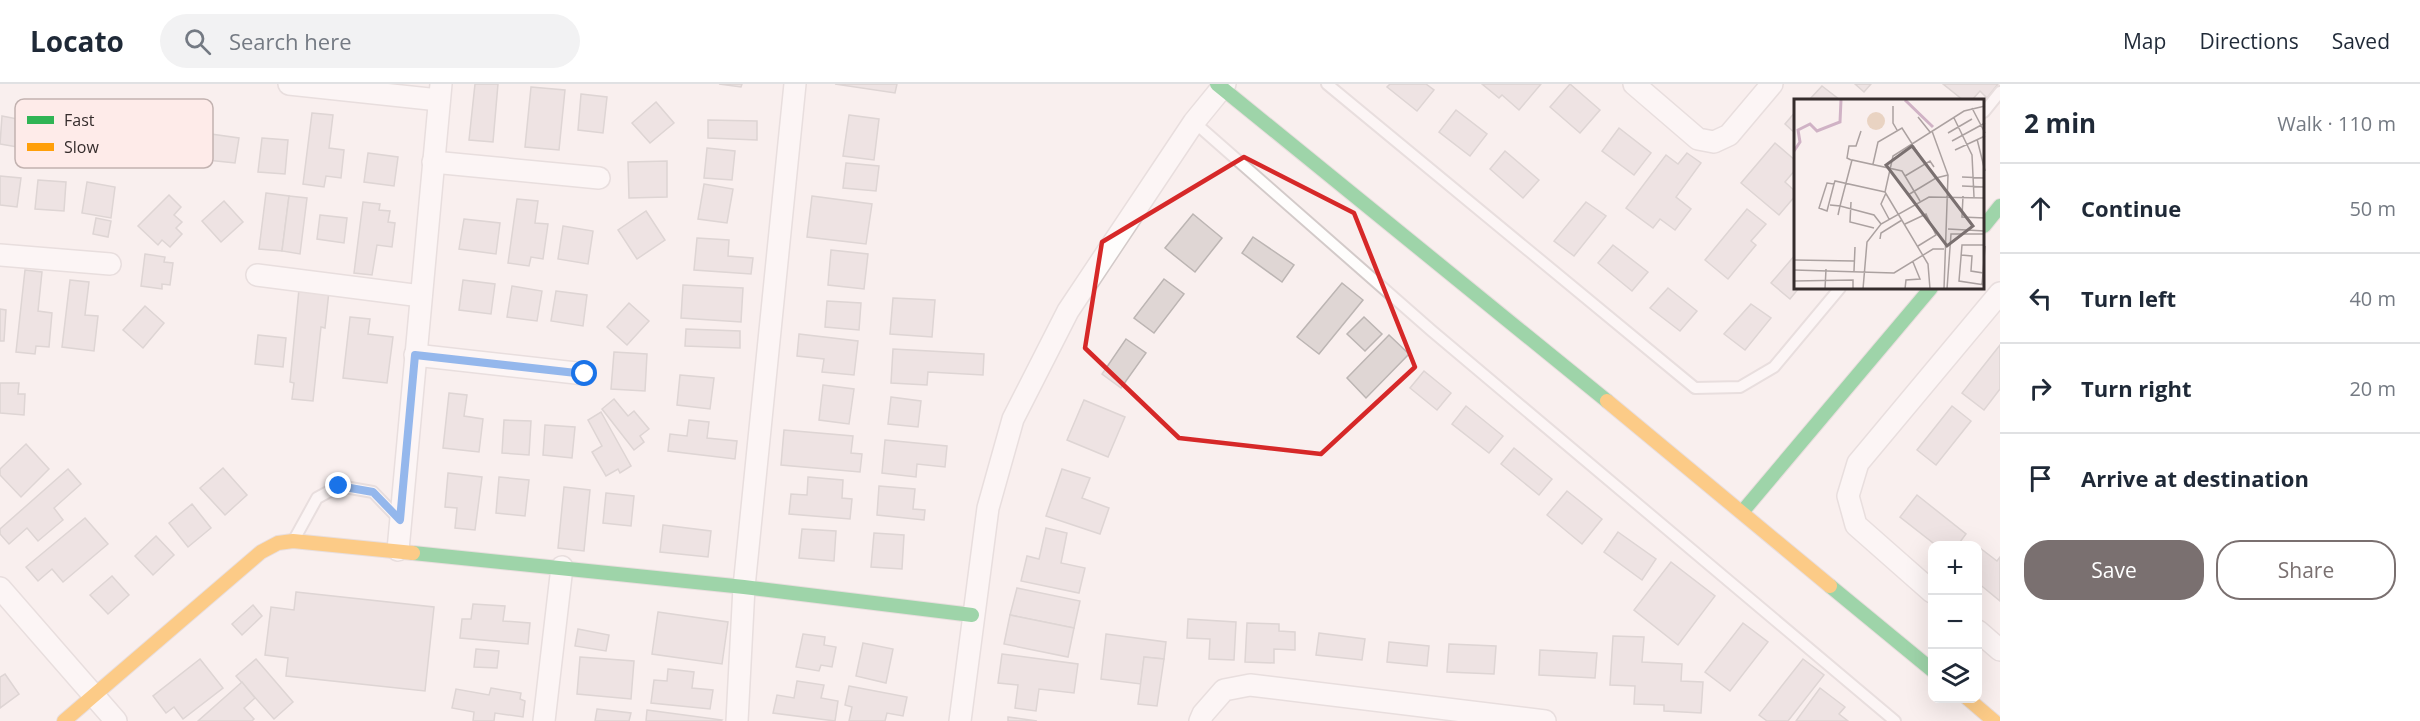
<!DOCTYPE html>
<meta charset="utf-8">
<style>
body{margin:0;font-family:"Open Sans",sans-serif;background:#f2f2f3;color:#1f2937}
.controls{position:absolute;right:18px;bottom:18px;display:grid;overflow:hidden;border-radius:12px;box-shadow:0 6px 24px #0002}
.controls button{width:54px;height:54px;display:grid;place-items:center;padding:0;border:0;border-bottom:2px solid #e0e1e3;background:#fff;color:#1f2937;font:30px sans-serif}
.stop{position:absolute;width:18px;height:18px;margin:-14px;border:4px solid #1a73e8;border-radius:50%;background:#fff}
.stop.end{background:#1a73e8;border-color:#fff;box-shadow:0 2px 6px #0008}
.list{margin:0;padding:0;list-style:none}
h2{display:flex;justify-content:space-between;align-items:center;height:78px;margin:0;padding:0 24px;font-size:26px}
h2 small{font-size:20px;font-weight:400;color:#747a83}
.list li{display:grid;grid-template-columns:39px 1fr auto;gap:18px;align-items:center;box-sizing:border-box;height:90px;padding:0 24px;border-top:2px solid #e0e1e3}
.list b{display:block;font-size:22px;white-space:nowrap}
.list em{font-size:20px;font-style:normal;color:#747a83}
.actions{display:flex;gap:12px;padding:18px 24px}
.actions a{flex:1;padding:14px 0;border:2px solid #7a7070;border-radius:24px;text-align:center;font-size:21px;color:#7a7070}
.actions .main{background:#7a7070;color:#fff}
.icon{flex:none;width:33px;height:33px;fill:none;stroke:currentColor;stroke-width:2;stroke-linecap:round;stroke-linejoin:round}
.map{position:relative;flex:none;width:2000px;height:637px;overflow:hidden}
header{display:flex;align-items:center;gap:36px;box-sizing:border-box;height:84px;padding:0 30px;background:#fff;border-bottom:2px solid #e0e1e3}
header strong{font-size:28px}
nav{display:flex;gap:33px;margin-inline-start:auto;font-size:21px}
.search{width:420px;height:54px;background:#f2f2f3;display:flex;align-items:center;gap:15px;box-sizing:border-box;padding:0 21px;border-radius:33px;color:#747a83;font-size:22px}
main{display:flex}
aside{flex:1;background:#fff}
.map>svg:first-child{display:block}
.building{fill:#dfd6d4;stroke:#bcb5b3;stroke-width:1.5}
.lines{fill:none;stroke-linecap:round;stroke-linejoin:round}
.lane-casing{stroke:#d3cac9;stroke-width:14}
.street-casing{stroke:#d3cac9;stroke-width:24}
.fast-casing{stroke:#d3cac9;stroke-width:16}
.slow-casing{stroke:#d3cac9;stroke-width:16}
.lane{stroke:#fefdfc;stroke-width:10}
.street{stroke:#fefdfc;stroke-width:21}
.fast{stroke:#30b455;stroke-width:14}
.slow{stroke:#ff9f0a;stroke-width:14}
.route{stroke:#1a73e8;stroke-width:8}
.marked{fill:none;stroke:#d62828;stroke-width:4.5;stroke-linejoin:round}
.inset-river{fill:none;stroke:#d0b2c5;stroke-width:3}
.inset-road{fill:none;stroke:#aba1a0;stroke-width:1.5}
.view{fill:#7a7070;fill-opacity:0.15;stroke:#7a7070;stroke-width:3}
.inset-edge{fill:none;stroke:#352c2c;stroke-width:3}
.key{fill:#feebe9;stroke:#c2b2b0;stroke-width:1.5}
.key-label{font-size:16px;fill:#352c2c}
</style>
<header>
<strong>Locato</strong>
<div class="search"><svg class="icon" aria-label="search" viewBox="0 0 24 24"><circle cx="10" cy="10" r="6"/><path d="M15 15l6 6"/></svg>Search here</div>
<nav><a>Map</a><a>Directions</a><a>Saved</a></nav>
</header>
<main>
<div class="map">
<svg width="2000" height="637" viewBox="0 0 2000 637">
<rect width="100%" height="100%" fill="#f9efee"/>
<g class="building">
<polygon points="475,0 498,0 493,58 469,56"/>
<polygon points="719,0 742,0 741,3"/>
<polygon points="835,0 897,0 895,9"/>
<polygon points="1390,0 1426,0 1434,6 1417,27 1387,3"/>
<polygon points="1482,0 1541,0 1519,26 1502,11 1499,14"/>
<polygon points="1570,0 1600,26 1580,49 1550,23"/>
<polygon points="1855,0 1871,0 1864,8"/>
<polygon points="1943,0 1998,0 1987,14 1980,7 1972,16 1963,16"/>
<polygon points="1822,2 1840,16 1809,16"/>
<polygon points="531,3 565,6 559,66 525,63"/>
<polygon points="581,10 607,13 603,49 578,46"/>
<polygon points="656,18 674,39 650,59 632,39"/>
<polygon points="1456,26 1487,50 1470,72 1439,48"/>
<polygon points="1796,27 1796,50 1785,40"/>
<polygon points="312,29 333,31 329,64 344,66 341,94 326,92 324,103 303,100"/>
<polygon points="849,31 879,35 874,76 843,72"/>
<polygon points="2,32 28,37 23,64 0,60"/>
<polygon points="708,36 757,37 757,56 708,54"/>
<polygon points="1619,44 1651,69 1634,91 1602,67"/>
<polygon points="211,50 239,54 235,79 207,76"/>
<polygon points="262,54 288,56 285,90 258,88"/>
<polygon points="1775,59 1796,77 1796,85 1785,98 1796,108 1796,111 1779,131 1741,99"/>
<polygon points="707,64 735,67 732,96 704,94"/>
<polygon points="1505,67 1539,96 1523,114 1490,85"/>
<polygon points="368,69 398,73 394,102 364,98"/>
<polygon points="1687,69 1701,79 1676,113 1691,125 1675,146 1660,135 1653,144 1626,124 1666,71 1678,80"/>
<polygon points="667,77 667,113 629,114 628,78"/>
<polygon points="846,79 879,82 876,107 843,104"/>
<polygon points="0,92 21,94 17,123 0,121"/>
<polygon points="38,96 66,98 64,127 35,125"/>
<polygon points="87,98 115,103 111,134 82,129"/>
<polygon points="704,100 733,105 727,139 698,135"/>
<polygon points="266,109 289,112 282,167 259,165"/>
<polygon points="169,111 181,123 174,131 182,138 176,144 182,150 170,163 162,156 158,161 138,142"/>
<polygon points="289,112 307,114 300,170 282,167"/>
<polygon points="812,112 872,120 866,160 807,153"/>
<polygon points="517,115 538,117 535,139 548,140 543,175 531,173 529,182 508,179"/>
<polygon points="224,117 243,138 221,158 202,137"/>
<polygon points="363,118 380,120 379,126 390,127 388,138 395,139 392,163 377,161 372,191 354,189"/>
<polygon points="1586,118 1606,132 1574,172 1554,157"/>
<polygon points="1747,125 1766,140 1751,157 1756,161 1728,195 1705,176"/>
<polygon points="646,127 665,156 637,175 618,146"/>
<polygon points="1193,130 1222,154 1195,188 1165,164"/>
<polygon points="320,131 347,134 344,159 317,155"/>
<polygon points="96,134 111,137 108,153 93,150"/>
<polygon points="464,135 500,139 496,170 459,165"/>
<polygon points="563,142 593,147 588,180 558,175"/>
<polygon points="1253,153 1294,181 1282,198 1242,169"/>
<polygon points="697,154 729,156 728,172 753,174 751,190 694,186"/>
<polygon points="1613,161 1648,188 1632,207 1598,179"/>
<polygon points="831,166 868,170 864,205 828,201"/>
<polygon points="145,170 165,173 164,178 173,179 170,201 162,200 162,205 141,202"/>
<polygon points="1796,170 1796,204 1799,204 1790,215 1771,199"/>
<polygon points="25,186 42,188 38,227 52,229 49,263 36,262 35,270 16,268"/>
<polygon points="1164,195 1184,210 1154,249 1134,234"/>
<polygon points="70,196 89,198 85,231 98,232 94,267 62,263"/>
<polygon points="463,196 495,200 491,230 459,226"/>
<polygon points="1342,199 1363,216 1319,270 1297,253"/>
<polygon points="683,201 743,204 741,238 681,234"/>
<polygon points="512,202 542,207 537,237 507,233"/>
<polygon points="1668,204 1697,227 1680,247 1650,224"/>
<polygon points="299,205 329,207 325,244 321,243 313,317 292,315 294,299 290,298"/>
<polygon points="556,207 587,211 583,242 551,237"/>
<polygon points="893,214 935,216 932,253 890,250"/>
<polygon points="827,217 861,219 859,246 825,243"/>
<polygon points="629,219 649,237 627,261 607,243"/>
<polygon points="1751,220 1771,234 1745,266 1724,250"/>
<polygon points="145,222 164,239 143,264 123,246"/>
<polygon points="0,225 6,226 4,257 0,257"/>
<polygon points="350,233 370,235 368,250 393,253 387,299 343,294"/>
<polygon points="1364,233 1382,250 1365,267 1347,250"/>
<polygon points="686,245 740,247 740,264 685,262"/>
<polygon points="799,250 858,257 854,291 822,288 824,275 797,272"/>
<polygon points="258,251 286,254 283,283 255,280"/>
<polygon points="1389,251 1409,270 1366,314 1347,294"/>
<polygon points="1126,255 1146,269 1121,304 1102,290"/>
<polygon points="2000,261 2000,305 1984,326 1962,309"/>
<polygon points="893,265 984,270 983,291 928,288 927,301 891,299"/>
<polygon points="614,268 647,270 645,307 611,305"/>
<polygon points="1424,287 1451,309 1437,326 1410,304"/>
<polygon points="680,291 714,294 710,325 677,321"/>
<polygon points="0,299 19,299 18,310 25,310 24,331 0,329"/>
<polygon points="823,301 854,305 849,340 819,336"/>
<polygon points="449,309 467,311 464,332 483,335 479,368 443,364"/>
<polygon points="891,313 921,317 918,343 888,340"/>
<polygon points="614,315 628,332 634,327 649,345 640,352 644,358 634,366 602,325"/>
<polygon points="1084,316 1125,333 1108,373 1067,356"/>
<polygon points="1466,322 1503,352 1489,369 1452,340"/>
<polygon points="1952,322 1971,337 1936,381 1917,366"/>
<polygon points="601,328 631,382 620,389 618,385 606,392 592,368 602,362 588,336"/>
<polygon points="504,336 531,337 529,371 502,369"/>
<polygon points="689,336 709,338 707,354 737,357 735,375 668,367 670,350 687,352"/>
<polygon points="545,341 575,343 572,374 543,371"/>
<polygon points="784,346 853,352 851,369 862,370 860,388 781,381"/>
<polygon points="885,356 947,362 945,383 917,380 916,393 882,389"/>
<polygon points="26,360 49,385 21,413 0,391 0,385"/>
<polygon points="1514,364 1552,395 1539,411 1501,380"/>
<polygon points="223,384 247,411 225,431 200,404"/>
<polygon points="68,385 81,400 54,424 63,436 38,457 27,444 9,460 0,450 0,445"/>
<polygon points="1062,385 1090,394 1082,414 1109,424 1100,450 1046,432"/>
<polygon points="448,389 482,393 475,446 455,444 457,424 445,423"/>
<polygon points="499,393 529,396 525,432 496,429"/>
<polygon points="808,393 843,396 842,414 852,415 850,435 789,430 791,410 807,411"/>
<polygon points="879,402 915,405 913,425 925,426 924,436 877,431"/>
<polygon points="564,403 590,406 584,467 558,464"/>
<polygon points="1567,407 1602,435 1582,460 1547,431"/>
<polygon points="606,409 634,412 631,442 603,439"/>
<polygon points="1917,411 1966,450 1957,462 1937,462 1900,433"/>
<polygon points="192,420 211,444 188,463 169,439"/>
<polygon points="85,434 108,460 63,498 52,485 38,497 26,483"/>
<polygon points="663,441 711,447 708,473 660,468"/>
<polygon points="1046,444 1067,449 1061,479 1085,484 1079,509 1021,497 1027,472 1039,475"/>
<polygon points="802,445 836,447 834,477 799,474"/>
<polygon points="1618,448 1656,475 1642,496 1604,468"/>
<polygon points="874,449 904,451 902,485 871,483"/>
<polygon points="156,452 174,471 153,491 135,472"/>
<polygon points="1980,464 1997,477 2000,473 2000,517 1978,499 1978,467"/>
<polygon points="1671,478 1715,512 1678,561 1634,526"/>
<polygon points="112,492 129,511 108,530 90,511"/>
<polygon points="1017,504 1080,517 1074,544 1010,531"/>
<polygon points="296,508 434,523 425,607 286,592 288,574 265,571 271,523 294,526"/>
<polygon points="473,520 505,522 503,537 530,539 528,560 460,554 462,535 471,535"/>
<polygon points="253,521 262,532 242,551 232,540"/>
<polygon points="658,528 728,538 722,580 652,570"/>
<polygon points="1010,531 1074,544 1068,573 1004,560"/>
<polygon points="1188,535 1236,538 1234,576 1209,575 1210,555 1187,554"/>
<polygon points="1247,539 1279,540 1279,547 1295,548 1295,566 1274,565 1274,579 1245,578"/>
<polygon points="1743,539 1768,558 1730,607 1705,588"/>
<polygon points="578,545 609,551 606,567 575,562"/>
<polygon points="1319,549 1365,555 1362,576 1316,571"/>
<polygon points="803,550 825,553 824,561 836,563 832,583 821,581 819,587 796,583"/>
<polygon points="1106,550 1166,558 1164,575 1144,573 1141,600 1101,595"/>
<polygon points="1613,552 1644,553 1642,578 1682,580 1681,597 1703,598 1701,629 1664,627 1664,621 1634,620 1635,602 1610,601"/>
<polygon points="1389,558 1429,562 1427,582 1387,578"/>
<polygon points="863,559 893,565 886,599 856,592"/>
<polygon points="1449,560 1496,562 1494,590 1447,588"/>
<polygon points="476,565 499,567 497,584 474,583"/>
<polygon points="1540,566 1597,569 1595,594 1539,591"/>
<polygon points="1002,570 1078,580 1074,609 1039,605 1036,627 1015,624 1018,601 998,599"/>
<polygon points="580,573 634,577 631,615 577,610"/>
<polygon points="1144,573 1164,575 1157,622 1138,620"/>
<polygon points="200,575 223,604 183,635 174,623 166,629 153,612"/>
<polygon points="256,575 293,618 274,635 236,592"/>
<polygon points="1803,575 1824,591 1788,637 1767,637 1759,631"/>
<polygon points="668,585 694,588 692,604 713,606 710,625 651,619 654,596 667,597"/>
<polygon points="5,590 19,610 0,624 0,593"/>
<polygon points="797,597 824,601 821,614 838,617 835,637 773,629 777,611 794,614"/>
<polygon points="242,598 255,614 244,624 254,635 252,637 198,637"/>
<polygon points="849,602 907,613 903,632 887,629 885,637 849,637 852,623 845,621"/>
<polygon points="491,604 521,609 520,615 525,617 523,633 495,629 494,637 473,637 474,628 452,624 456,605 489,611"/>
<polygon points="1820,604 1845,623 1839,630 1848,637 1796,637"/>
<polygon points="597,625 631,629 629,637 595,637"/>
<polygon points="647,626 722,636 721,637 646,637"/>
<polygon points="1008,633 1037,637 1008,637"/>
</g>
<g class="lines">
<defs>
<g id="lane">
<polyline points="1327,0 1695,304 1740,303 1774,283 1840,204"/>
<polyline points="1984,28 2000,8"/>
<polyline points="1194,38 1432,247 1895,637"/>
<polyline points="295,454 317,414 339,402 373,408 399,435"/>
</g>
<g id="street">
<polyline points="289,0 439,16"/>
<polyline points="1634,0 1698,55 1714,58 1729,51 1772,0"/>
<polyline points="433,78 599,94"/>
<polyline points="0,171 110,180"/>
<polyline points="257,191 421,212"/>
<polyline points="415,271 585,290"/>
<polyline points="398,466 441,0"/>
<polyline points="0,504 116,637"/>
<polyline points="1932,508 1856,441 1848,412 1858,379 2000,209"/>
<polyline points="1978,547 2000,566"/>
<polyline points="544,637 562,483"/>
<polyline points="737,637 744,503 795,0"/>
<polyline points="960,637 988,424 1013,335 1068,227 1194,38 1225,0"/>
<polyline points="1200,637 1203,630 1224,606 1250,601 1545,637"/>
</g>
<g id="fast">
<polyline points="1217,0 1607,317"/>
<polyline points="1984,142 2000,122"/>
<polyline points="1743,427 1931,204"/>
<polyline points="413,469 744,503 972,531"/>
<polyline points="1830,502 1932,586"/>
</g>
<g id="slow">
<polyline points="1607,317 1830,502"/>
<polyline points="1967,614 1994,637"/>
<polyline points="64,637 261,468 278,459 293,457 413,469"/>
</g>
</defs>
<use href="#lane" class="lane-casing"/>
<use href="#street" class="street-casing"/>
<use href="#fast" class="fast-casing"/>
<use href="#slow" class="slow-casing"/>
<use href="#lane" class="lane"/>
<use href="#street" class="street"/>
<use href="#fast" class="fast"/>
<use href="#slow" class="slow"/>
</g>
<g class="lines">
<polyline class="route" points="339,402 373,408 400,436 415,271 585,290"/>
</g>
<path d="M0 0H2000V637H0ZM1244,73L1354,129L1415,283L1321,370L1179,354L1085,264L1102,158Z" fill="#f9efee" fill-opacity=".55" fill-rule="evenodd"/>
<path class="marked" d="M1244,73L1354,129L1415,283L1321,370L1179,354L1085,264L1102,158Z"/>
<g transform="translate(1794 15)">
<rect width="190" height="190" fill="#f9efee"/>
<path d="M73 22a9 9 0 1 1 18 0a9 9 0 1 1-18 0Z" fill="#e9d3c2"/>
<path class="inset-river" d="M111,1L139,28M0,52L6,43L4,31L16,25L23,32L46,23L47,1"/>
<path class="inset-road" d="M99,7V24L103,31M178,9L191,34M124,18L136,33M160,19L178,56L180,98M138,32L154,76L150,190M154,34L178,20M183,40L191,72M158,42L191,24M161,51L191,37M57,61L53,59L55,47H62L67,32M79,65L84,43L108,29L131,65M111,77L136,62L140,68M168,78L191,79M33,84L40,85L33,112L25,109ZM40,85L41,82L91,93M168,87L191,88M92,94L87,105L95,120M114,96L142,79L154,76M169,97L168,118L191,119M57,103L56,123L80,129M36,106L46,107L44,116M87,125L80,116L46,107L58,61L108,72L126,102M111,125L132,115L142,136L124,147M154,130L191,132M86,140L87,134L108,121M191,146H168L165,182L191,186M167,156L178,157L177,172L189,174L188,185M0,161L60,162M0,171L100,174L139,150H150M60,172L61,148M189,174L191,147M0,182L59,181V190M6,190H28M31,190L32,170M69,190L73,143L87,125L135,98L191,99M111,190L112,181L126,180L119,163M136,190L134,165L91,93L99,57L170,12L191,7M153,190L157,135H191"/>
<path class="view" d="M118,47L179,127L153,147L92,66Z"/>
<rect width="190" height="190" class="inset-edge"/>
</g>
<rect x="15" y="15" width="198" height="69" rx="9" class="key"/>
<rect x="27" y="32" width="27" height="8" fill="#30b455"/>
<rect x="27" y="59" width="27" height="8" fill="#ff9f0a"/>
<g class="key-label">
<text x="64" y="42">Fast</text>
<text x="64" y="69">Slow</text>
</g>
</svg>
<div class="controls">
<button>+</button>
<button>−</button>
<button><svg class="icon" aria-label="layers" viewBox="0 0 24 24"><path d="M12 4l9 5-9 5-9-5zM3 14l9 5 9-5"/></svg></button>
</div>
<div class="stop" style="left:585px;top:290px"></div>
<div class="stop end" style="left:339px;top:402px"></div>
</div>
<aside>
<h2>2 min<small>Walk · 110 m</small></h2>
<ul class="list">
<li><svg class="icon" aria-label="ahead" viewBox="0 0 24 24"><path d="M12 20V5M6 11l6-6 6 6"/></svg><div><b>Continue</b></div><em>50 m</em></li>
<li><svg class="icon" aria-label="left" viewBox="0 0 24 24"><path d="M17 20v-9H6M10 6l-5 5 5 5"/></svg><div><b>Turn left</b></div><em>40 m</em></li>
<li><svg class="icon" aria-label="right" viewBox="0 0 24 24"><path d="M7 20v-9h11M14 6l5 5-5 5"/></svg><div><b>Turn right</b></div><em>20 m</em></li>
<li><svg class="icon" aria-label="arrive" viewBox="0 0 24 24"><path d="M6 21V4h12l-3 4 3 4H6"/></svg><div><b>Arrive at destination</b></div></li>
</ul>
<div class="actions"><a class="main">Save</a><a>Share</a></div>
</aside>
</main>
